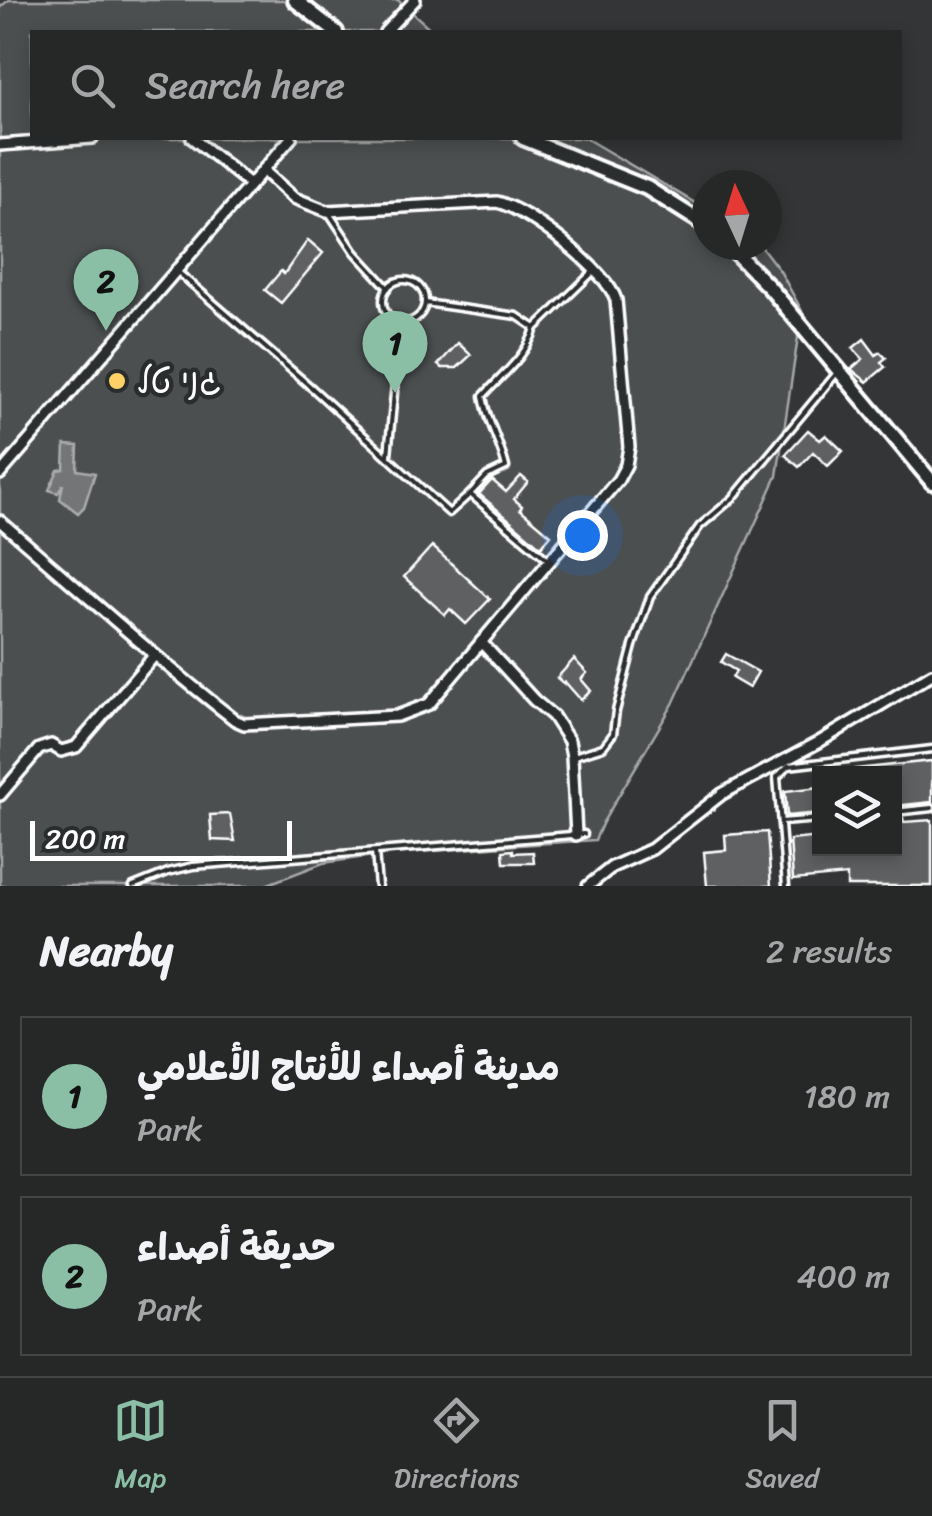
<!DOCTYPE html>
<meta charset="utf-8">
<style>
body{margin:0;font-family:Sriracha,"Playpen Sans Arabic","Playpen Sans Hebrew",sans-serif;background:#2e3030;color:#f1f3f6}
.controls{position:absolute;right:30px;bottom:30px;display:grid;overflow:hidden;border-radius:0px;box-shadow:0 5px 15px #0003}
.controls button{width:90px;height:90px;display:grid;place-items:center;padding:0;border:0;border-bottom:2px solid #424445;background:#262828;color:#f1f3f6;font:50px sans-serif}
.compass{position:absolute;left:692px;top:170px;width:90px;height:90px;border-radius:50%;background:#262828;box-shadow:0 5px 15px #0003;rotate:356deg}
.scale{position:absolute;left:30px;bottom:25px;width:262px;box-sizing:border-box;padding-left:10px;border:5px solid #fff;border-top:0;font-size:28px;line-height:35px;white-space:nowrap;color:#fff;-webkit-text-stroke:8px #2a2d2e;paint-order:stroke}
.you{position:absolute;left:582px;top:535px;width:35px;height:35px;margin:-25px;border:8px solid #fff;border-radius:50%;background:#1a73e8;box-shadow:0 0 0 15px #1a73e833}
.badge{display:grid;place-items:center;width:65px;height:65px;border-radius:50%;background:#8abfa5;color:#111;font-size:32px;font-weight:700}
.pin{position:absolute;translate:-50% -82px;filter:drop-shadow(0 2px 5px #0008)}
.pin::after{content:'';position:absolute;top:52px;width:35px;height:30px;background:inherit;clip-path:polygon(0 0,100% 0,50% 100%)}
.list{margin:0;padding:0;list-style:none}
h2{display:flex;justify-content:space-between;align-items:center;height:130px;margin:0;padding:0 40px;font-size:42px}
h2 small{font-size:32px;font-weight:400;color:#a4a6a8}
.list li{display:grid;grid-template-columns:65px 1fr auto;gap:30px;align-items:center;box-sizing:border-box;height:160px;margin:0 20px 20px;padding:0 20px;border:2px solid #424445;border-radius:0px}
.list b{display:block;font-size:38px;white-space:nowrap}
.list p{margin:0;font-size:32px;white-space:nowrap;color:#a4a6a8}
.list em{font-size:32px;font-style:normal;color:#a4a6a8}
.icon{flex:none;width:55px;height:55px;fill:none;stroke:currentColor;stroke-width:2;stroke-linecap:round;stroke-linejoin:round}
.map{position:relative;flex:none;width:932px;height:886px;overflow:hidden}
.search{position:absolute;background:#262828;box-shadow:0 5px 15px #0003;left:30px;right:30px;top:30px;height:110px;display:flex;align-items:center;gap:25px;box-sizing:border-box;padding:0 35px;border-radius:0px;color:#a4a6a8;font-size:38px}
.sheet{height:490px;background:#262828}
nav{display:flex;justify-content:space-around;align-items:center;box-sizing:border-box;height:140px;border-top:2px solid #424445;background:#262828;font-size:28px;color:#a4a6a8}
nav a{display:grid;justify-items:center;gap:5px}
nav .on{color:#8abfa5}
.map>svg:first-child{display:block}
.green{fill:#4c4f50;stroke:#a6a7a8;stroke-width:2.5}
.water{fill:#737576;stroke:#abacad;stroke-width:2.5}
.building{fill:#5f6162;stroke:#fff;stroke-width:2.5}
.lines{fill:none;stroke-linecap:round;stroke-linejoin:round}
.lane-casing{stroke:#fff;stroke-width:11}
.street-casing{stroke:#fff;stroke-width:16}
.secondary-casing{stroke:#fff;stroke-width:20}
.lane{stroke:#2a2d2e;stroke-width:4}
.street{stroke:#2a2d2e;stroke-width:9}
.secondary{stroke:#2a2d2e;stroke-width:12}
.poi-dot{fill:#ffd166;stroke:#2a2d2e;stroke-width:4}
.labels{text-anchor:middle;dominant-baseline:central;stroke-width:9;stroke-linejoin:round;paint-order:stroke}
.poi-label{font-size:35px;fill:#fff;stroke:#2a2d2e;text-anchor:start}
</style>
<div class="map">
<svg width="932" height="886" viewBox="0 0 932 886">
<rect width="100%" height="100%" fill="#333536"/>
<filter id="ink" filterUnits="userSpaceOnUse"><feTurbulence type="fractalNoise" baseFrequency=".01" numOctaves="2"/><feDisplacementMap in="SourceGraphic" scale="20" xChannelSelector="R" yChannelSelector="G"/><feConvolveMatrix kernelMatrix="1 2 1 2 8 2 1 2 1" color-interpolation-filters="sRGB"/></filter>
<g filter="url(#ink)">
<polygon class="green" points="9,0 398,0 434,32 32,32 32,138 585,138 707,210 707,245 760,245 780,271 802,311 777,476 673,704 603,822 595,840 387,854 323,863 263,886 0,886 0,7"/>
<polygon class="water" points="65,445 78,446 77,470 95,473 84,507 78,513 60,499 63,484 58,493 49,490 58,470 64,469"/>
<g class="building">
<polygon points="308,240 323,253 281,303 265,290 281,271 284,274"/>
<polygon points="864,339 876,355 880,352 886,358 881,362 885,367 867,382 851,369 863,359 853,348"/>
<polygon points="458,343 471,355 457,368 442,368 438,365"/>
<polygon points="808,430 820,440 826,435 843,451 828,466 813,452 799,467 785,455"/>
<polygon points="521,476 528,482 514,499 522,506 520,509 551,535 541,547 479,494 492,480 506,492"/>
<polygon points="432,546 490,599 466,624 450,609 445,615 404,577"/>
<polygon points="726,654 758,672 749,688 732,678 736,671 721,662"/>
<polygon points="574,659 587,673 581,679 591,691 581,700 565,682 564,684 557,678"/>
<polygon points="932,761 932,802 894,806 894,774 856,774 855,769"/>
<polygon points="820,787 820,813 787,816 785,791"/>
<polygon points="230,814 235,841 212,840 210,815"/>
<polygon points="903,818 904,822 932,820 932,886 847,886 847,875 793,880 790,840 820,837 820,848 894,848 894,819"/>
<polygon points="767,832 771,886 707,886 704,852 726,850 725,835"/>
<polygon points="513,850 513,853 533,852 534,863 504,863 503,851"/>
</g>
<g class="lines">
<defs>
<g id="lane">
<polyline points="329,213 355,252 388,288"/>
<polyline points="179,273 312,388 449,513 470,494 548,560"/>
<circle cx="404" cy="301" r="21"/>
<polyline points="425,303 517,316 535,328 593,272"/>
<polyline points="388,455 401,321"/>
<path d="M470,494L487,476L506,467C500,441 487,422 483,396C502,375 527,356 535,328"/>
<polyline points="574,756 603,747 613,734 616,711 633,646 650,597 700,526 733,498 836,374"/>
<polyline points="894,812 932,808"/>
<polyline points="781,822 820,819"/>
<polyline points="375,852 378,886"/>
<polyline points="133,886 168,872 193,866 584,834"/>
<polyline points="786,886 777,777 788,766 932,749"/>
</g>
<g id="street">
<polyline points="385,32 415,0"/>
<polyline points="192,138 250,184"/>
<polyline points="0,145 92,138"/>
<polyline points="0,474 291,138"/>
<path d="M0,521C78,588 154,657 235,720L244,724L397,716L429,704L618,480L626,465L629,447L616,300C607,271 528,209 497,202L327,211L294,198L263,170"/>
<polyline points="481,642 534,700 553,716 569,741 572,756 576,835"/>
<polyline points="0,795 39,749 51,745 61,751 76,747 154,656"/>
<polyline points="588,886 612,867 652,849 722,794 819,742 932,674"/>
</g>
<g id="secondary">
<polyline points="295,0 336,32"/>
<polyline points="523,138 647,188 707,226"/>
<polyline points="728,245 770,288 932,482"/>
</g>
</defs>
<use href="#lane" class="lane-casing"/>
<use href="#street" class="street-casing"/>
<use href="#secondary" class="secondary-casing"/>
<use href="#lane" class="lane"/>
<use href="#street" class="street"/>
<use href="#secondary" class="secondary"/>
</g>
</g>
<circle class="poi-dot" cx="117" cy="381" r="10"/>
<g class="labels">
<g class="poi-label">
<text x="137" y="381">גני טל</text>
</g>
</g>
</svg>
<div class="controls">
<button><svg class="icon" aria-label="layers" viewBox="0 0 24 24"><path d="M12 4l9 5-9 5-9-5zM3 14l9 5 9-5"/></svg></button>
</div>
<svg class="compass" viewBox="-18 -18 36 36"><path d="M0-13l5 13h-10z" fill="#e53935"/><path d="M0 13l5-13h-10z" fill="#a4a6a8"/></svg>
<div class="scale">200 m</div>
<div class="you"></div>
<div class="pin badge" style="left:395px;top:393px">1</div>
<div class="pin badge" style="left:106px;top:331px">2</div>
<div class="search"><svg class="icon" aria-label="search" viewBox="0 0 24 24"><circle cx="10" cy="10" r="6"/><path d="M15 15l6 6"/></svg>Search here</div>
</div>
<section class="sheet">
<h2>Nearby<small>2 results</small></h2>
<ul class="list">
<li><span class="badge">1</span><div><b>مدينة أصداء للأنتاج الأعلامي</b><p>Park</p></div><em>180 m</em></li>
<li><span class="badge">2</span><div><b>حديقة أصداء</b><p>Park</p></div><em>400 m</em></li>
</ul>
</section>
<nav>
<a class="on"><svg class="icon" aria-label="map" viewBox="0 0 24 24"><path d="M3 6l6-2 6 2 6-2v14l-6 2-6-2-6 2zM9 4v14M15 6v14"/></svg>Map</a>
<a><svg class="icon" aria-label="directions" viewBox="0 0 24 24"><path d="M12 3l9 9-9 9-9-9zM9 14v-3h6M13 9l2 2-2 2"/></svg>Directions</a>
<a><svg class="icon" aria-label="saved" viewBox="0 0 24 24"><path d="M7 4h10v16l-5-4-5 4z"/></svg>Saved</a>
</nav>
